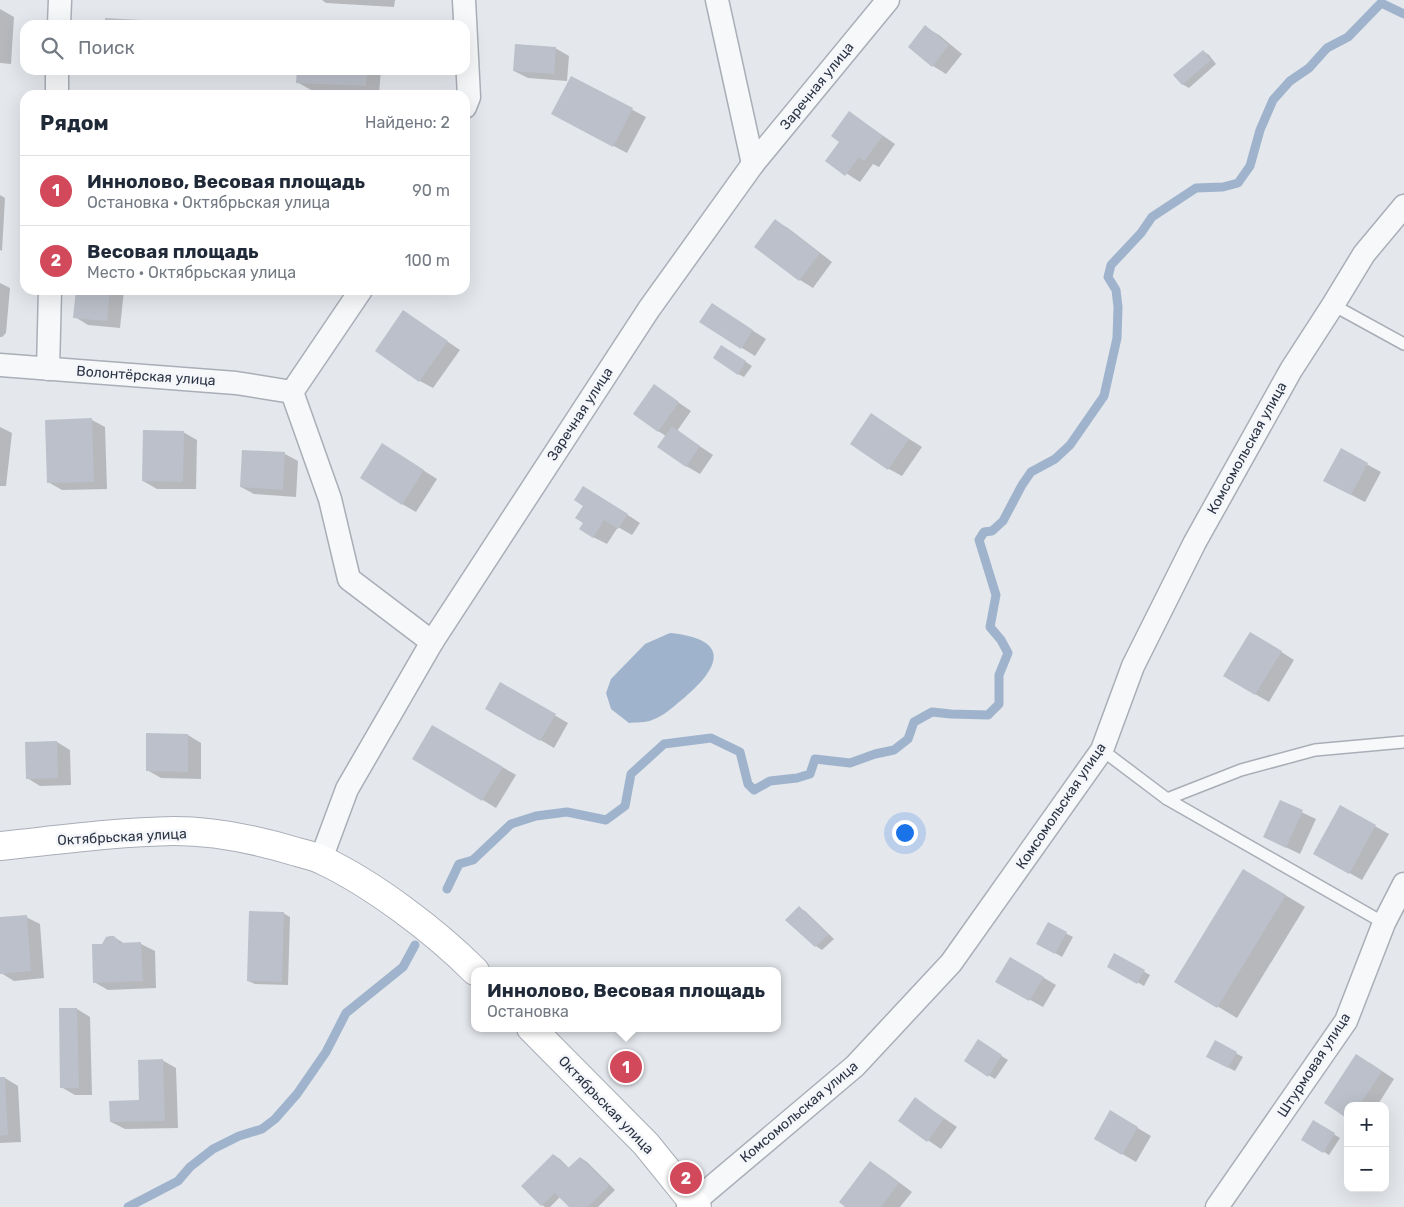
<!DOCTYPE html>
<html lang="ru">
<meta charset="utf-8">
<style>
body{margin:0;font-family:Rubik,sans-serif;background:#f2f2f3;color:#1f2937}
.controls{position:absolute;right:15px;bottom:15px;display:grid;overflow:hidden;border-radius:10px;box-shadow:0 5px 20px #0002}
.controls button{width:45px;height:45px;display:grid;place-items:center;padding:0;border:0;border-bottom:1px solid #e0e1e3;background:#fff;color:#1f2937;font:25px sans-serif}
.you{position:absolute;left:904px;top:832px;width:18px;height:18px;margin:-12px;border:4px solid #fff;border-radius:50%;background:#1a73e8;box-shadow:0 0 0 8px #1a73e833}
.badge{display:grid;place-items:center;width:32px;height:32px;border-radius:50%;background:#d1495b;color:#fff;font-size:16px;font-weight:700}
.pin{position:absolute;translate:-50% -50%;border:2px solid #fff;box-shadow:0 1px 5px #0006}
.popup{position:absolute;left:471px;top:967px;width:310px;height:65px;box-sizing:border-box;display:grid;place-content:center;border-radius:10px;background:#fff;filter:drop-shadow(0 1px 4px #0005);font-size:16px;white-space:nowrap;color:#747a83}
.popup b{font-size:19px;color:#1f2937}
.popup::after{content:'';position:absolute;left:50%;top:100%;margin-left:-10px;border:10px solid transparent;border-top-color:#fff}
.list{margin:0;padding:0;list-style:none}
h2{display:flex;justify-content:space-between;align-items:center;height:65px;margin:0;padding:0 20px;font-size:21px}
h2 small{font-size:16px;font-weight:400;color:#747a83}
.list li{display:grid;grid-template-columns:32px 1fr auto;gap:15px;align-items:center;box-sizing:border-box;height:70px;padding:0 20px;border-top:1px solid #e0e1e3}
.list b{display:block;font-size:19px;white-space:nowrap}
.list p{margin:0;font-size:16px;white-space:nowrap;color:#747a83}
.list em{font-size:16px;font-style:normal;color:#747a83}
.icon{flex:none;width:28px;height:28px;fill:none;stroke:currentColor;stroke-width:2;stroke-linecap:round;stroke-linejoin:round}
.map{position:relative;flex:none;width:1404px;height:1207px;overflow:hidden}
.search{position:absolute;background:#fff;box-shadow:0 5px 20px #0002;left:20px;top:20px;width:450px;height:55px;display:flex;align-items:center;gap:12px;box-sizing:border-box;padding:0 18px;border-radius:15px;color:#747a83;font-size:19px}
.panel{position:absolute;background:#fff;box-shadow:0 5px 20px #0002;left:20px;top:90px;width:450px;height:205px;border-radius:15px}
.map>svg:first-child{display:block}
.water{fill:#9fb4cc}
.shadow{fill:#0003}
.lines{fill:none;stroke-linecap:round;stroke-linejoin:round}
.stream{stroke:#9fb4cc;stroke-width:9}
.building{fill:#bbc0ca}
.lane-casing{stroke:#a9aeb7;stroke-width:14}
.street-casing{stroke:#a9aeb7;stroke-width:25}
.secondary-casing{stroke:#a9aeb7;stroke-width:30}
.lane{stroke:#f7f8fa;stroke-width:11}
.street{stroke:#f7f8fa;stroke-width:22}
.secondary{stroke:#fff;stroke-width:28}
.labels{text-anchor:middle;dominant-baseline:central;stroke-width:5;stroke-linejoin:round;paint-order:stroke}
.street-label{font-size:14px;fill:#2b3445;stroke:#f4f6f9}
</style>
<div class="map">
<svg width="1404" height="1207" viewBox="0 0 1404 1207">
<rect width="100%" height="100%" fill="#e4e7ec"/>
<path class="water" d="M670,633C730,639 722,666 684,698C674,706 664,716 652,720C646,723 636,722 629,723L611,709L606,693L611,679L645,644Z"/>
<g class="shadow">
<polygon points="322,0 395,0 394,7 326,3"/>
<polygon points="0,9 14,17 11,64 0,63"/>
<polygon points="142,21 149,25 106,25"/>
<polygon points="925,27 939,35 962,54 946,74 933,66 909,47"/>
<polygon points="555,48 569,56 567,81 528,78 514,71"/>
<polygon points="1203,51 1209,55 1216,64 1189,88 1182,84"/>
<polygon points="111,70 154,70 154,75 119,74"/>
<polygon points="298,70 381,70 379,93 311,90 297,82"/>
<polygon points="572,78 646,117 627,153 566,121"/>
<polygon points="850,113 895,144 879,167 873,164 860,182 827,161 841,142"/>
<polygon points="0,195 5,198 2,251 0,250"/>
<polygon points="775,221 788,228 832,262 813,288 800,280"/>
<polygon points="0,283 10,288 6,333 2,337 0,337"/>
<polygon points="78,290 124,290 120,328 88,325 75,317"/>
<polygon points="404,312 460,350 433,388 420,381"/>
<polygon points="725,313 766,339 755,356 742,348"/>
<polygon points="728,350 752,366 744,377 738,374"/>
<polygon points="654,386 691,411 677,431 713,455 700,474 686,466 666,436 658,431"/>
<polygon points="871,415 922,447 902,476 889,469"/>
<polygon points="92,420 105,427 107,489 62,490 48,482"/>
<polygon points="0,427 12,433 6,486 0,486"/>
<polygon points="183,432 197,440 196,489 157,489 143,481"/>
<polygon points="1341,450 1381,472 1365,502 1338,488"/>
<polygon points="396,453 437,479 416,512 402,504"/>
<polygon points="285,454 298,461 296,497 254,494 241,487"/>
<polygon points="597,495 640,523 632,535 618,527 607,544 593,537"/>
<polygon points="1264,641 1294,660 1269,702 1255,694"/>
<polygon points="501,684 568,723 554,748 486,708"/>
<polygon points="433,726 516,775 496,808 414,758"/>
<polygon points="188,735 201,743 201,779 161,778 147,770"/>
<polygon points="57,742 70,750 71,785 40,786 27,778"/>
<polygon points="1280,802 1316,819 1300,854 1265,837"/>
<polygon points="1341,807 1389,834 1362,880 1314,853"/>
<polygon points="1264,882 1305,907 1237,1018 1217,1006"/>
<polygon points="799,908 805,911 834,939 822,950 816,946"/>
<polygon points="283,913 290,917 288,985 255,984 248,981"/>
<polygon points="26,917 40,924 44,978 14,981 1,973 0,919"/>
<polygon points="1048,924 1073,937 1062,957 1038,943"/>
<polygon points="114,937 125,944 141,944 155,951 156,988 108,990 94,982 102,945"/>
<polygon points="1115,955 1150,975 1144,986 1109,966"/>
<polygon points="1010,958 1056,985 1043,1007 996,981"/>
<polygon points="77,1009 90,1017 92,1095 75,1095 61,1087"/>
<polygon points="978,1041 1008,1060 995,1079 965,1061"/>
<polygon points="1215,1042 1243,1057 1235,1071 1214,1060"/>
<polygon points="162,1060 176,1068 178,1128 125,1129 111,1122 140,1101"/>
<polygon points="1370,1063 1394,1079 1377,1106 1348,1106 1325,1102"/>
<polygon points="0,1078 5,1078 18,1086 21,1142 0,1143"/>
<polygon points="916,1099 957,1127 941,1149 899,1121"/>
<polygon points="1111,1112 1151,1136 1136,1162 1095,1138"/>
<polygon points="1314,1122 1340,1138 1329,1155 1303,1139"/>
<polygon points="554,1155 560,1159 570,1169 581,1158 587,1162 615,1190 598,1207 570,1207 560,1197 550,1207 545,1207 542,1205"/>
<polygon points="871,1163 884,1171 912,1192 900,1207 847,1207"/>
</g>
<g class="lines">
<g class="stream">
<polyline points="447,889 459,864 473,860 511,824 536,816 567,812 606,820 625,806 631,774 664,744 711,738 740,752 748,784 754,790 770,781 797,778 810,774 815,759 850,763 875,754 894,750 908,739 914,722 932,712 951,714 988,715 999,704 999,675 1008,653 1001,640 990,627 996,595 979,540 984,532 992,531 1003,521 1022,485 1031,472 1055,459 1070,445 1104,396 1117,338 1118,307 1116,290 1108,277 1111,265 1141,233 1152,217 1196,188 1223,187 1238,183 1250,166 1260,130 1273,100 1290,81 1309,68 1327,48 1348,37 1381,3 1404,14"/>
<polyline points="128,1207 178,1181 190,1167 213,1149 239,1136 262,1129 275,1119 297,1094 326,1052 346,1013 403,967 415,945"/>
</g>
</g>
<g class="building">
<polygon points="105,18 142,20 142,25 105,25"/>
<polygon points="925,25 949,45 932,67 908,47"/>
<polygon points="515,44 556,47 554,74 513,71"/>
<polygon points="1203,50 1211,60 1182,85 1173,75"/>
<polygon points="297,70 367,70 366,86 296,83"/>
<polygon points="571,76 633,108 613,147 551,114"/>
<polygon points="849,111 883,136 864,161 859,157 845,176 825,161 839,142 831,136"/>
<polygon points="775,219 820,253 799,281 754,247"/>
<polygon points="76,290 110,290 107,321 73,318"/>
<polygon points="712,303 753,330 741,349 699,322"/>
<polygon points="403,310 448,341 419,382 375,351"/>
<polygon points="721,345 746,361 738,375 713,358"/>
<polygon points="654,384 679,402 658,432 633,414"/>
<polygon points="871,413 909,439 888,470 850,444"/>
<polygon points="92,418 94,482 47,483 45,420"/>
<polygon points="672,426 700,446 686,467 657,447"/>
<polygon points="143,430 184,431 183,482 142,481"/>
<polygon points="382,443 424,470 402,505 360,478"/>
<polygon points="1341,448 1368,463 1351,495 1323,481"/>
<polygon points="242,450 285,452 283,490 240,487"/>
<polygon points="583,486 628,514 618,529 604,520 593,538 579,529 583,523 575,518 583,506 574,500"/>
<polygon points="1250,632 1282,651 1255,695 1223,676"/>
<polygon points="500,682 556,714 540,741 485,709"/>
<polygon points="432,725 503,767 482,801 412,759"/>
<polygon points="146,733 188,734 188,772 146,771"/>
<polygon points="57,741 58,778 26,779 25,742"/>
<polygon points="1280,800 1303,810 1286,848 1263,837"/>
<polygon points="1340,805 1376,825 1349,874 1313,854"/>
<polygon points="1243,869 1286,895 1217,1008 1174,982"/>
<polygon points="799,906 828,935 815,947 785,920"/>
<polygon points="249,911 284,912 282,982 247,981"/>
<polygon points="27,915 31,971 0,974 0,917"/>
<polygon points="1048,922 1067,932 1055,954 1036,944"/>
<polygon points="110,936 114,936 120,943 141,942 143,981 93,983 92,944 102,944 106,937"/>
<polygon points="1114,953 1145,970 1137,984 1107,967"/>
<polygon points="1010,957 1044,977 1029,1001 995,982"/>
<polygon points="59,1008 77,1008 79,1088 60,1088"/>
<polygon points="978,1039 1002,1055 988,1077 964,1061"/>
<polygon points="1215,1040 1237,1052 1228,1068 1206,1057"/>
<polygon points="1356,1054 1382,1071 1359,1106 1348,1106 1348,1119 1324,1103"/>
<polygon points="163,1059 165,1121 110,1122 109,1101 139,1100 138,1060"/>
<polygon points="0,1077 5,1077 8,1135 0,1136"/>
<polygon points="915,1097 944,1119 927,1142 898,1121"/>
<polygon points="1110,1110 1138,1127 1122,1155 1094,1139"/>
<polygon points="1313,1120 1335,1133 1323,1153 1301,1140"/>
<polygon points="553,1154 568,1168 580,1157 609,1186 588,1207 569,1207 555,1193 541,1206 521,1186"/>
<polygon points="870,1161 899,1183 881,1207 845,1207 839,1202"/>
</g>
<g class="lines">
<defs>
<g id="lane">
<polyline points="1333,305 1404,344"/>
<polyline points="1102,750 1167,799 1241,770 1315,750 1404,742"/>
<polyline points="1167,799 1384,923"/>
</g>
<g id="street">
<polyline points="464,0 469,97 465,107"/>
<polyline points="717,0 753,164"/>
<polyline points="59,25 60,0"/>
<polyline points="57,95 57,70"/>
<polyline points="0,365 236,383 292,392"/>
<polyline points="48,369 50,290"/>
<polyline points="292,392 330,499 349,579 432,642"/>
<polyline points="292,392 361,290"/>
<polyline points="321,859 347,789 432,642 649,309 753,164 888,0"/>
<polyline points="688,1207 855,1066 951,963 1102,750 1133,666 1195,542 1291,370 1333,305 1364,254 1404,206"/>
<polyline points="1217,1207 1346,1021 1384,923 1404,884"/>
</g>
<g id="secondary">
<path d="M0,846C58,840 116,832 174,831C215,831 258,840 297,852C305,854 314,856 322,860C373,884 435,931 475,971"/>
<polyline points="531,1028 646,1144 697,1207"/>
</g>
</defs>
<use href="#lane" class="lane-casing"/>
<use href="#street" class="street-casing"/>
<use href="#secondary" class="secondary-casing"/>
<use href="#lane" class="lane"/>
<use href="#street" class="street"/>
<use href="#secondary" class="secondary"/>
</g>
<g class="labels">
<g class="street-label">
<text transform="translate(817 86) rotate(-51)">Заречная улица</text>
<text transform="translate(146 376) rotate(4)">Волонтёрская улица</text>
<text transform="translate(580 414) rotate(-57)">Заречная улица</text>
<text transform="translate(1247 448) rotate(-61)">Комсомольская улица</text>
<text transform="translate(1061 806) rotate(-56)">Комсомольская улица</text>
<text transform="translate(122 837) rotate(-3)">Октябрьская улица</text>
<text transform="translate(1314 1065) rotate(-57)">Штурмовая улица</text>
<text transform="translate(606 1105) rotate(46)">Октябрьская улица</text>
<text transform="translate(799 1112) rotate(-40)">Комсомольская улица</text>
</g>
</g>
</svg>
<div class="controls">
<button>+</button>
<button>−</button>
</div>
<div class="you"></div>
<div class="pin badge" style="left:626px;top:1067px">1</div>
<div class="popup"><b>Иннолово, Весовая площадь</b>Остановка</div>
<div class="pin badge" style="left:686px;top:1178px">2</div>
<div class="search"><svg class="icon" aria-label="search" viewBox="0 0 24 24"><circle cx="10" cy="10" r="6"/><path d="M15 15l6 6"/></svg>Поиск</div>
<section class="panel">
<h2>Рядом<small>Найдено: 2</small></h2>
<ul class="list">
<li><span class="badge">1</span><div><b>Иннолово, Весовая площадь</b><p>Остановка · Октябрьская улица</p></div><em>90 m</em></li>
<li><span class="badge">2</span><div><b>Весовая площадь</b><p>Место · Октябрьская улица</p></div><em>100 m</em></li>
</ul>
</section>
</div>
